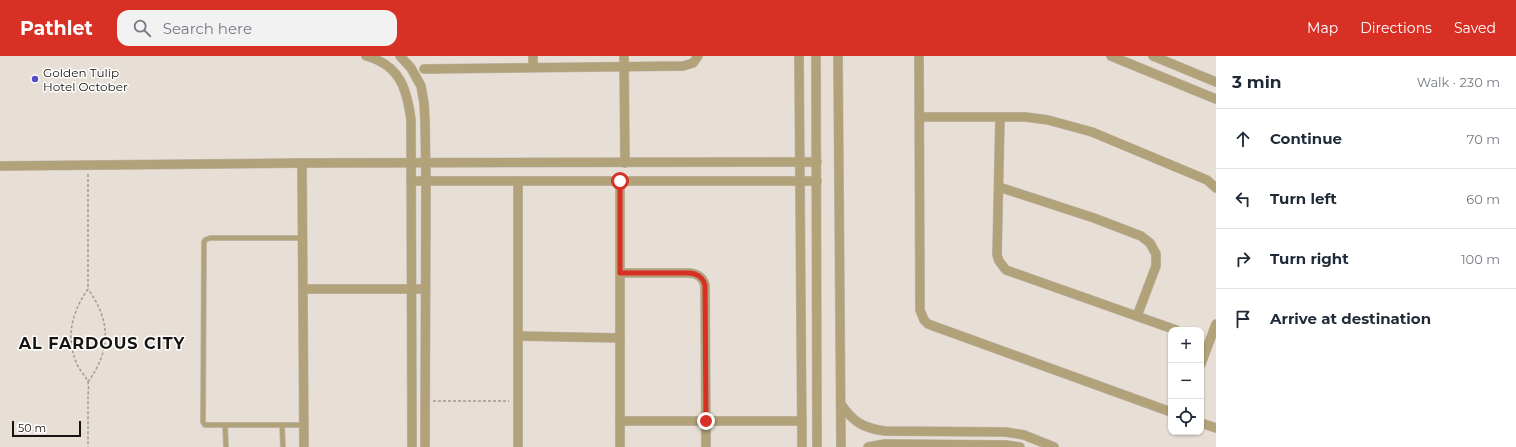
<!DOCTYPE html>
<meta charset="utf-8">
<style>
body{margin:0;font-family:Montserrat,sans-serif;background:#f2f2f3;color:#1f2937}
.controls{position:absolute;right:12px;bottom:12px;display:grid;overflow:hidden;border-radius:8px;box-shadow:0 1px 3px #0004}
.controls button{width:36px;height:36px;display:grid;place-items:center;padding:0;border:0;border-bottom:1px solid #e0e1e3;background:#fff;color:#1f2937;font:20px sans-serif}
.scale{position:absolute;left:12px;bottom:10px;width:69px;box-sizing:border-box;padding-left:4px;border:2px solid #161310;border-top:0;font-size:11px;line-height:14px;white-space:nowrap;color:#161310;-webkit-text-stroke:3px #fff;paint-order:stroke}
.stop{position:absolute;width:12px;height:12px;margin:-9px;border:3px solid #d93025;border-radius:50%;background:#fff}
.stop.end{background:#d93025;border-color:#fff;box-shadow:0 1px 4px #0008}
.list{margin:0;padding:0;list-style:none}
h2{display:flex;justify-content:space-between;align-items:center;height:52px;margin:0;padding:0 16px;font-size:17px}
h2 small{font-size:13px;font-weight:400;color:#747a83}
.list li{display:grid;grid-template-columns:26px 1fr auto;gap:12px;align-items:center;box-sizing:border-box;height:60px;padding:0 16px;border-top:1px solid #e0e1e3}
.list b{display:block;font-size:15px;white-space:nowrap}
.list em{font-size:13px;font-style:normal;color:#747a83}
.icon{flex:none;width:22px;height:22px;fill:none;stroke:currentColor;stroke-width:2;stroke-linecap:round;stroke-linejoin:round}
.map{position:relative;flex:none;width:1216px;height:391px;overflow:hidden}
header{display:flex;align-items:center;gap:24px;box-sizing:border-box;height:56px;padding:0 20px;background:#d93025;color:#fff}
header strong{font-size:19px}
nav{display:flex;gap:22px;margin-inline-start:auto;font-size:14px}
.search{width:280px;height:36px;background:#f2f2f3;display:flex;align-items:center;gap:10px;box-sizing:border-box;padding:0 14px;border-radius:12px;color:#747a83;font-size:15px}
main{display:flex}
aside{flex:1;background:#fff}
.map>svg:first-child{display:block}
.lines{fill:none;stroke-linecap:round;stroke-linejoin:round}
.lane-casing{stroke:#c1b9b2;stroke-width:6}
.street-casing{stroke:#c1b9b2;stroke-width:10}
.path{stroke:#a39c95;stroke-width:1.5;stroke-dasharray:3 2;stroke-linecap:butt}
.lane{stroke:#b2a279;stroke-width:4.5}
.street{stroke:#b2a279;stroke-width:9}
.route{stroke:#d93025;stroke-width:5}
.poi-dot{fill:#504ec5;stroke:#fff;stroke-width:1.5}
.labels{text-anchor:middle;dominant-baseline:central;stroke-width:3;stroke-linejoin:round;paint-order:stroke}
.poi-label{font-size:12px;fill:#161310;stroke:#fff;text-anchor:start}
.district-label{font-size:16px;font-weight:bold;letter-spacing:1px;fill:#161310;stroke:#fff}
</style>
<header>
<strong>Pathlet</strong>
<div class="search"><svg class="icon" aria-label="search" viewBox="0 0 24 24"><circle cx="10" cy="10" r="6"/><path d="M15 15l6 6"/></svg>Search here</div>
<nav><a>Map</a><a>Directions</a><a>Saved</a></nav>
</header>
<main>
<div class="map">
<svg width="1216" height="391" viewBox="0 0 1216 391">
<rect width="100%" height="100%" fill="#e7ded6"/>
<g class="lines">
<defs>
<g id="lane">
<polyline points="302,182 210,182 205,184 204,186 203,366 205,369 304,369"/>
<polyline points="225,369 226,391"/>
<polyline points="282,369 283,391"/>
</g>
<g id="street">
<path d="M366,0C400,9 407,33 411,64L412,391"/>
<polyline points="400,0 411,12 421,30 424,47 425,65 426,125 425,391"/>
<polyline points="533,0 533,11"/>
<polyline points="624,0 625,107"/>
<polyline points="799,0 802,391"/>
<polyline points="816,0 817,391"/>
<polyline points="838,0 841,391"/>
<polyline points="919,0 920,254 924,264 928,268 1171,356"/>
<polyline points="1111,0 1216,43"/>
<polyline points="1153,0 1216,26"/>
<polyline points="424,13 683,10 693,7 698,0"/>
<polyline points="919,61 1026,61 1048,64 1092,76 1207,124 1216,132"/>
<polyline points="1000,61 997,199 999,205 1006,214 1176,274"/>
<polyline points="302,107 304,391"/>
<polyline points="0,110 302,107 817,106"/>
<polyline points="411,125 817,125"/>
<polyline points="518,125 518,391"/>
<polyline points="999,131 1094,162 1141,180 1150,187 1156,198 1156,210 1137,260"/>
<path d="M620,217H688C696,217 703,221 705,229L706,391"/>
<polyline points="303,233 425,233"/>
<polyline points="518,280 620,282"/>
<polyline points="1201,308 1216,268"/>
<path d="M841,348C853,366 863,372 885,375L1006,376L1024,379L1054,391"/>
<polyline points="620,365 802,365"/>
<polyline points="1201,367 1216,372"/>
<polyline points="620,391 620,125"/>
<polyline points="868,391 885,388 1006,389 1020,391"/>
</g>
</defs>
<use href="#lane" class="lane-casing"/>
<use href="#street" class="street-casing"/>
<g class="path">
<path d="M88,118V233C72,256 65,281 77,308C79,314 86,320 88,326C89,330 88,337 88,342C88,358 88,375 88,391"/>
<path d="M88,326C111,294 111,265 88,233"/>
<polyline points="433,345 509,345"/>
</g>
<use href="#lane" class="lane"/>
<use href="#street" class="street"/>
</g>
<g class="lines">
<path class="route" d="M620,125V217H688C696,217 703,221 705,229L706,365"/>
</g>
<circle class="poi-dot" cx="35" cy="23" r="4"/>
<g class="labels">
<g class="poi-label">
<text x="43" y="16">Golden Tulip<tspan x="43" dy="14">Hotel October</tspan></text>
</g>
<g class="district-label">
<text x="102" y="287">AL FARDOUS CITY</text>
</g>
</g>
</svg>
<div class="controls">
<button>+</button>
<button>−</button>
<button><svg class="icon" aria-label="locate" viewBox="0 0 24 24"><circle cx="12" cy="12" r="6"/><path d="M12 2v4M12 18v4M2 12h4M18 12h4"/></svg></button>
</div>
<div class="scale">50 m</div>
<div class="stop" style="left:620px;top:125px"></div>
<div class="stop end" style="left:706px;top:365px"></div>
</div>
<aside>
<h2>3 min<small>Walk · 230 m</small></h2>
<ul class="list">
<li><svg class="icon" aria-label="ahead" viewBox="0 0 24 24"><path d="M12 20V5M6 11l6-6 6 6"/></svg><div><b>Continue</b></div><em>70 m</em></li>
<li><svg class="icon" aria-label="left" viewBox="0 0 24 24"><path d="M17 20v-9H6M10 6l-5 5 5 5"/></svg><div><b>Turn left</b></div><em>60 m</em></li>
<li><svg class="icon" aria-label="right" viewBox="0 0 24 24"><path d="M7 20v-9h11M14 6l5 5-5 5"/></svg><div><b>Turn right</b></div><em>100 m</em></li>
<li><svg class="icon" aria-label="arrive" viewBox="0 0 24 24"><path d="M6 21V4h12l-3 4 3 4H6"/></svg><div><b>Arrive at destination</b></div></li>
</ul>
</aside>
</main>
